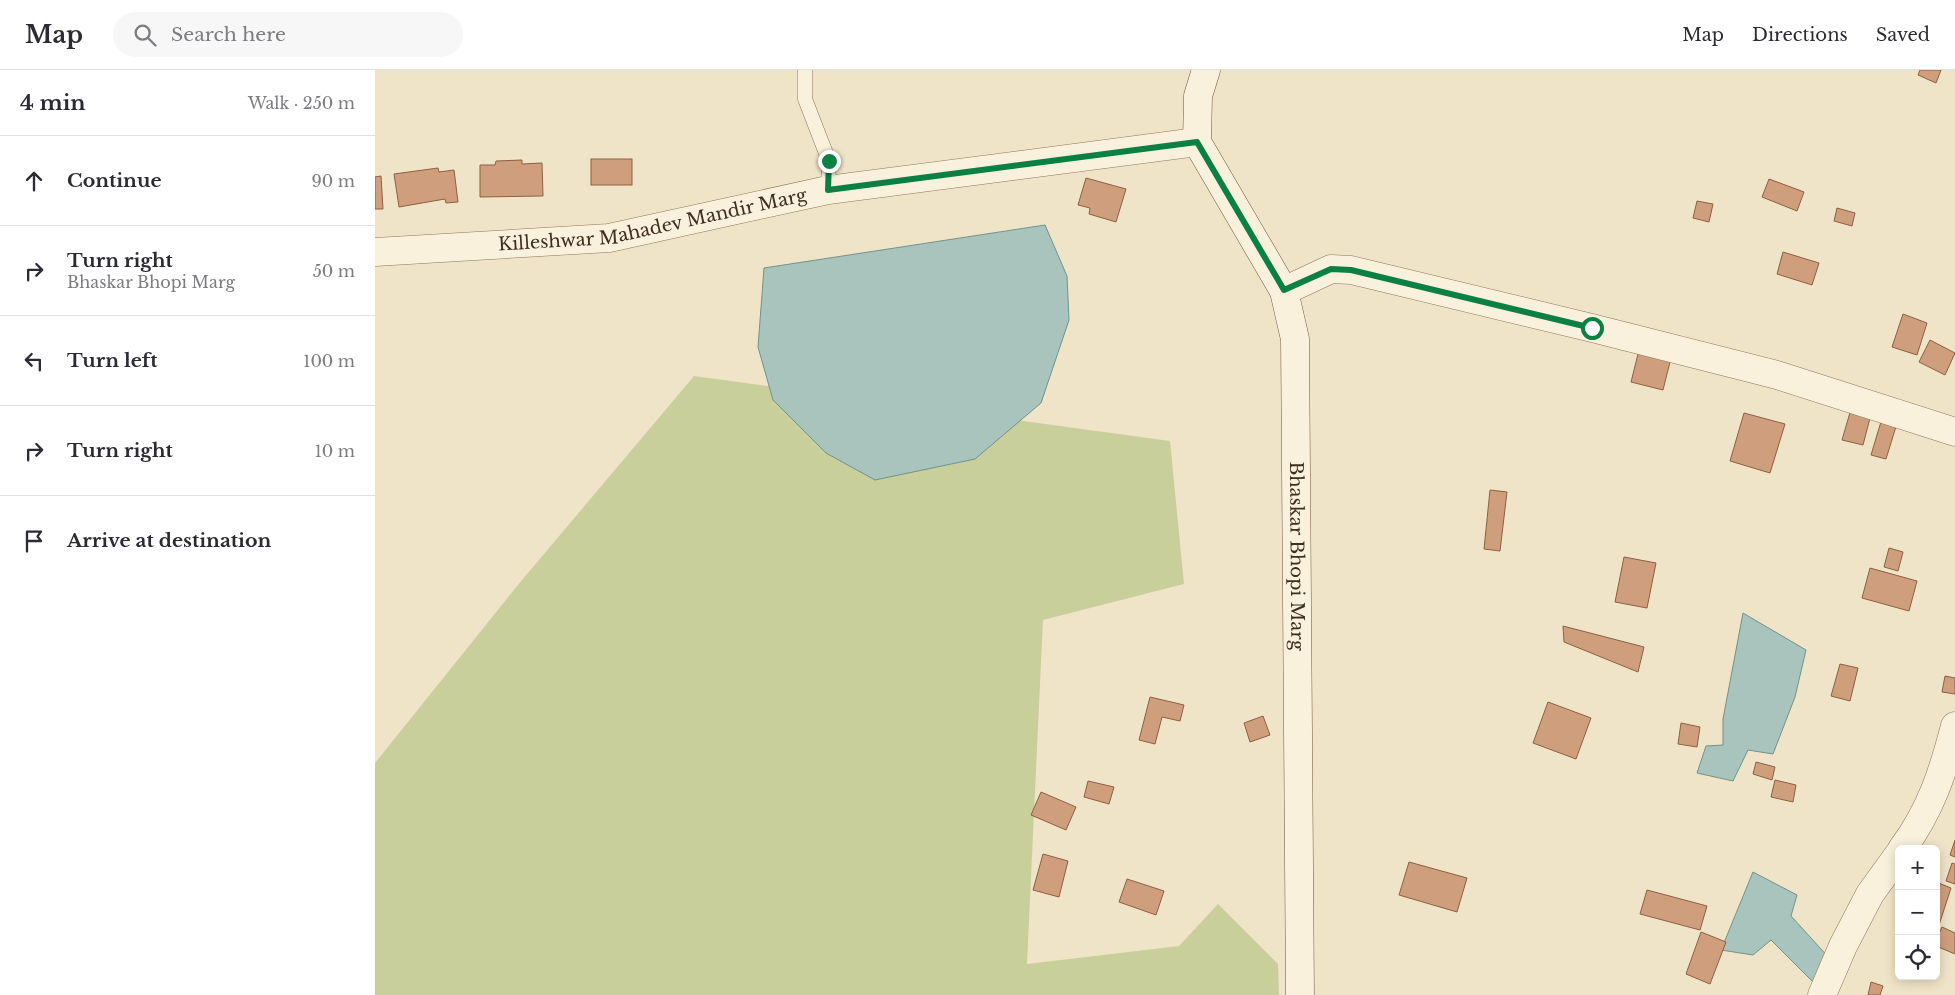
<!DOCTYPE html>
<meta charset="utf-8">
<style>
body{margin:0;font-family:"Libre Baskerville",serif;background:#f7f7f7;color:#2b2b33}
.controls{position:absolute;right:15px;bottom:15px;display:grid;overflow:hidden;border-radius:8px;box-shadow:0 2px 12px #0003}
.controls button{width:45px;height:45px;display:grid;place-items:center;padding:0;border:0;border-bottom:1px solid #e1e1e2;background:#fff;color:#2b2b33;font:25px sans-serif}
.stop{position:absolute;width:15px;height:15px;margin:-11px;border:4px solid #0b8043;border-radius:50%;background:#fff}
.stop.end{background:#0b8043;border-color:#fff;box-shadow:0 1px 5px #0008}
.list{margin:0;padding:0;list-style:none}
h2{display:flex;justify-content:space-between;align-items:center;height:65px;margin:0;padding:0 20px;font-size:21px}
h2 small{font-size:16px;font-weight:400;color:#7c7c81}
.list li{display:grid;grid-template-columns:32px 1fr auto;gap:15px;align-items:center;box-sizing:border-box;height:90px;padding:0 20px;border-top:1px solid #e1e1e2}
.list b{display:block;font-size:19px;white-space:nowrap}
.list p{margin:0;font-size:16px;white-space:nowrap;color:#7c7c81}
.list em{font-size:16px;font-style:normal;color:#7c7c81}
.icon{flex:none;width:28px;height:28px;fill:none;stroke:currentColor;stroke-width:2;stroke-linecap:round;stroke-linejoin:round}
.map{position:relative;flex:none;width:1580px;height:925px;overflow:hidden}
header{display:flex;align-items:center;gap:30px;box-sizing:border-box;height:70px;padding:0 25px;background:#fff;border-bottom:1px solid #e1e1e2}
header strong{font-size:24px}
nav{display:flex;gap:28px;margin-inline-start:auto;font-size:18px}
.search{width:350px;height:45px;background:#f7f7f7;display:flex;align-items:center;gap:12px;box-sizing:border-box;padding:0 18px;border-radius:28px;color:#7c7c81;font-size:19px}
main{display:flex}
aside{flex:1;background:#fff}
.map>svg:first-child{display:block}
.green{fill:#c9cf9b}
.water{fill:#a9c4bc;stroke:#6f938a}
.building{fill:#cf9f7d;stroke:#8d5f41}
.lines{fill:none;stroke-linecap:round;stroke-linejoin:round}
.lane-casing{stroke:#8d765c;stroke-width:15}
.street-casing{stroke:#8d765c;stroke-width:29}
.secondary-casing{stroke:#6f573f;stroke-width:29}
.lane{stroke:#faf1dc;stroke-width:14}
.street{stroke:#faf1dc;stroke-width:28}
.secondary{stroke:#faf1dc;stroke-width:28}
.route{stroke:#0b8043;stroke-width:6}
.labels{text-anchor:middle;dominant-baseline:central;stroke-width:5;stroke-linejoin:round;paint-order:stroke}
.street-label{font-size:18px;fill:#3d2e20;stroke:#f7eed8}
</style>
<header>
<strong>Map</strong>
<div class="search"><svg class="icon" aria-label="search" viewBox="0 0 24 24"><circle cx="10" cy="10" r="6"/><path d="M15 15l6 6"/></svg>Search here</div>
<nav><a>Map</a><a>Directions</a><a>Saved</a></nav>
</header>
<main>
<aside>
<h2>4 min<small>Walk · 250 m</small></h2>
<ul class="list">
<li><svg class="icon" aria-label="ahead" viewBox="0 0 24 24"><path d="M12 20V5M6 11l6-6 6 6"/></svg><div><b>Continue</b></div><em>90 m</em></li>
<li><svg class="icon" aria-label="right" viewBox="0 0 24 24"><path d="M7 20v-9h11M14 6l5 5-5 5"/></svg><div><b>Turn right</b><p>Bhaskar Bhopi Marg</p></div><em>50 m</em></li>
<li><svg class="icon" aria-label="left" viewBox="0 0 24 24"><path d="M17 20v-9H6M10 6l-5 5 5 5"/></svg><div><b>Turn left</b></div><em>100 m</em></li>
<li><svg class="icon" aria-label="right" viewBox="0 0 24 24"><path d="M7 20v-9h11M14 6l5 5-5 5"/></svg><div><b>Turn right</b></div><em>10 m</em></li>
<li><svg class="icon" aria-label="arrive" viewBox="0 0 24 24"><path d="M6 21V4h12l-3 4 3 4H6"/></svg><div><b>Arrive at destination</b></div></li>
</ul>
</aside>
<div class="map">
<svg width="1580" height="925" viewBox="0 0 1580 925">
<rect width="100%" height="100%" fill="#f0e4c8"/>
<polygon class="green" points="319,306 795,371 809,514 668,550 652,894 804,876 843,834 903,894 904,925 0,925 0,693 142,516"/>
<g class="water">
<polygon points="670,155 692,206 694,250 666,333 600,389 500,410 451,383 398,330 383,277 389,198"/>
<polygon points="1368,543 1431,580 1420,627 1398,684 1373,680 1358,711 1322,703 1331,676 1348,675 1348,649"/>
<polygon points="1378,802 1422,825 1416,846 1456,890 1441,915 1396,870 1378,885 1346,880"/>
</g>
<g class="building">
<polygon points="1545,0 1566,0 1561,13 1543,5"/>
<rect x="216" y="89" width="41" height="26"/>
<polygon points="147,90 147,94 167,93 168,126 105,127 105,95 120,95 121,91"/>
<polygon points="63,98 64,102 79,100 83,132 71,133 70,129 24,137 19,104"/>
<polygon points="6,106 8,139 0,139 0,107"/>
<polygon points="711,108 751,119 741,152 714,144 715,138 703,135"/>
<polygon points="1394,109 1429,122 1422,141 1387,127"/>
<polygon points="1322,131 1338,134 1334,152 1318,148"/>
<polygon points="1462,138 1480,143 1477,156 1459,151"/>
<polygon points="1408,182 1444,193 1437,215 1402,204"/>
<polygon points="1528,244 1552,253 1542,285 1517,277"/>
<polygon points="1555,270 1580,283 1570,305 1544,292"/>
<polygon points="1264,280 1296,288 1288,320 1256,312"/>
<polygon points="1476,339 1496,344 1488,375 1467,370"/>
<polygon points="1369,343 1410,354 1395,403 1355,391"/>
<polygon points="1508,345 1523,350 1511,389 1496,385"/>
<polygon points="1115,420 1132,422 1125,481 1109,479"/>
<polygon points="1514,478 1528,482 1523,501 1509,497"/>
<polygon points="1249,487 1281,493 1272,538 1240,532"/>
<polygon points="1495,498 1542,511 1534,541 1487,528"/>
<polygon points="1188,556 1269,577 1263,602 1189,572"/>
<polygon points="1465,594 1483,598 1475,631 1456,626"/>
<polygon points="1570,606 1580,608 1580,624 1567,622"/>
<polygon points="775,627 809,635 805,651 787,647 780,674 764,670"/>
<polygon points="1173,632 1216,648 1201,689 1158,673"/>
<polygon points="888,646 895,665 875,672 869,653"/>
<polygon points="1306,653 1325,657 1322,677 1303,674"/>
<polygon points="1381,692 1400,697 1397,710 1378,704"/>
<polygon points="1400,710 1421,715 1418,732 1396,727"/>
<polygon points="713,711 739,717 734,734 709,727"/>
<polygon points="666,722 701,737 691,760 656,745"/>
<polygon points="1580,770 1580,787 1575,785"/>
<polygon points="668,784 693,791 684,827 658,820"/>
<polygon points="1034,792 1092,808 1082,842 1024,825"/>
<polygon points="1577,793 1580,794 1580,814 1571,811"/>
<polygon points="752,809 789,821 781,845 744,832"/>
<polygon points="1561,812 1576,818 1563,858 1561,857"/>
<polygon points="1272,820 1332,836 1325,860 1265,844"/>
<polygon points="1567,857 1580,863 1580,884 1561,876 1561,870"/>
<polygon points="1326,862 1351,872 1335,914 1311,904"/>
<polygon points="1496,912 1508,916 1505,925 1493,925"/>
</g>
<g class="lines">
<defs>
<polyline id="lane" points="430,0 430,29 454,91 453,120"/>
<g id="street">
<path id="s1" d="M0,182L234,168L453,120L822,72"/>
<polyline points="909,221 956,199 976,200 1217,258 1402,305 1580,362"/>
<path d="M1527,779C1556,740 1568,702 1580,656"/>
<polyline points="1447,925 1468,876 1495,824 1524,784"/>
</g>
<g id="secondary">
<path id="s2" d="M831,0L823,26L822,72L909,221L920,269L925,925"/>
</g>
</defs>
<use href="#lane" class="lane-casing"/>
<use href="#street" class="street-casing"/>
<use href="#secondary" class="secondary-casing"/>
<use href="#lane" class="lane"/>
<use href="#street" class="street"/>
<use href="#secondary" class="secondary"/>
</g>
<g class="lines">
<polyline class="route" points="454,91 453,120 822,72 909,220 956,199 976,200 1217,258"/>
</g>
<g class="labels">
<g class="street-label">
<text stroke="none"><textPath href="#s1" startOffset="280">Killeshwar Mahadev Mandir Marg</textPath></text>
<text stroke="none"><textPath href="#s2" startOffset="512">Bhaskar Bhopi Marg</textPath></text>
</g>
</g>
</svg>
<div class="controls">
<button>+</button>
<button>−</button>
<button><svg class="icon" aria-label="locate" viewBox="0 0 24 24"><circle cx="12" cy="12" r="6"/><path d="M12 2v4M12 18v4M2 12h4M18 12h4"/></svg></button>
</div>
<div class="stop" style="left:1217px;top:258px"></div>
<div class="stop end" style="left:454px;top:91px"></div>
</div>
</main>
